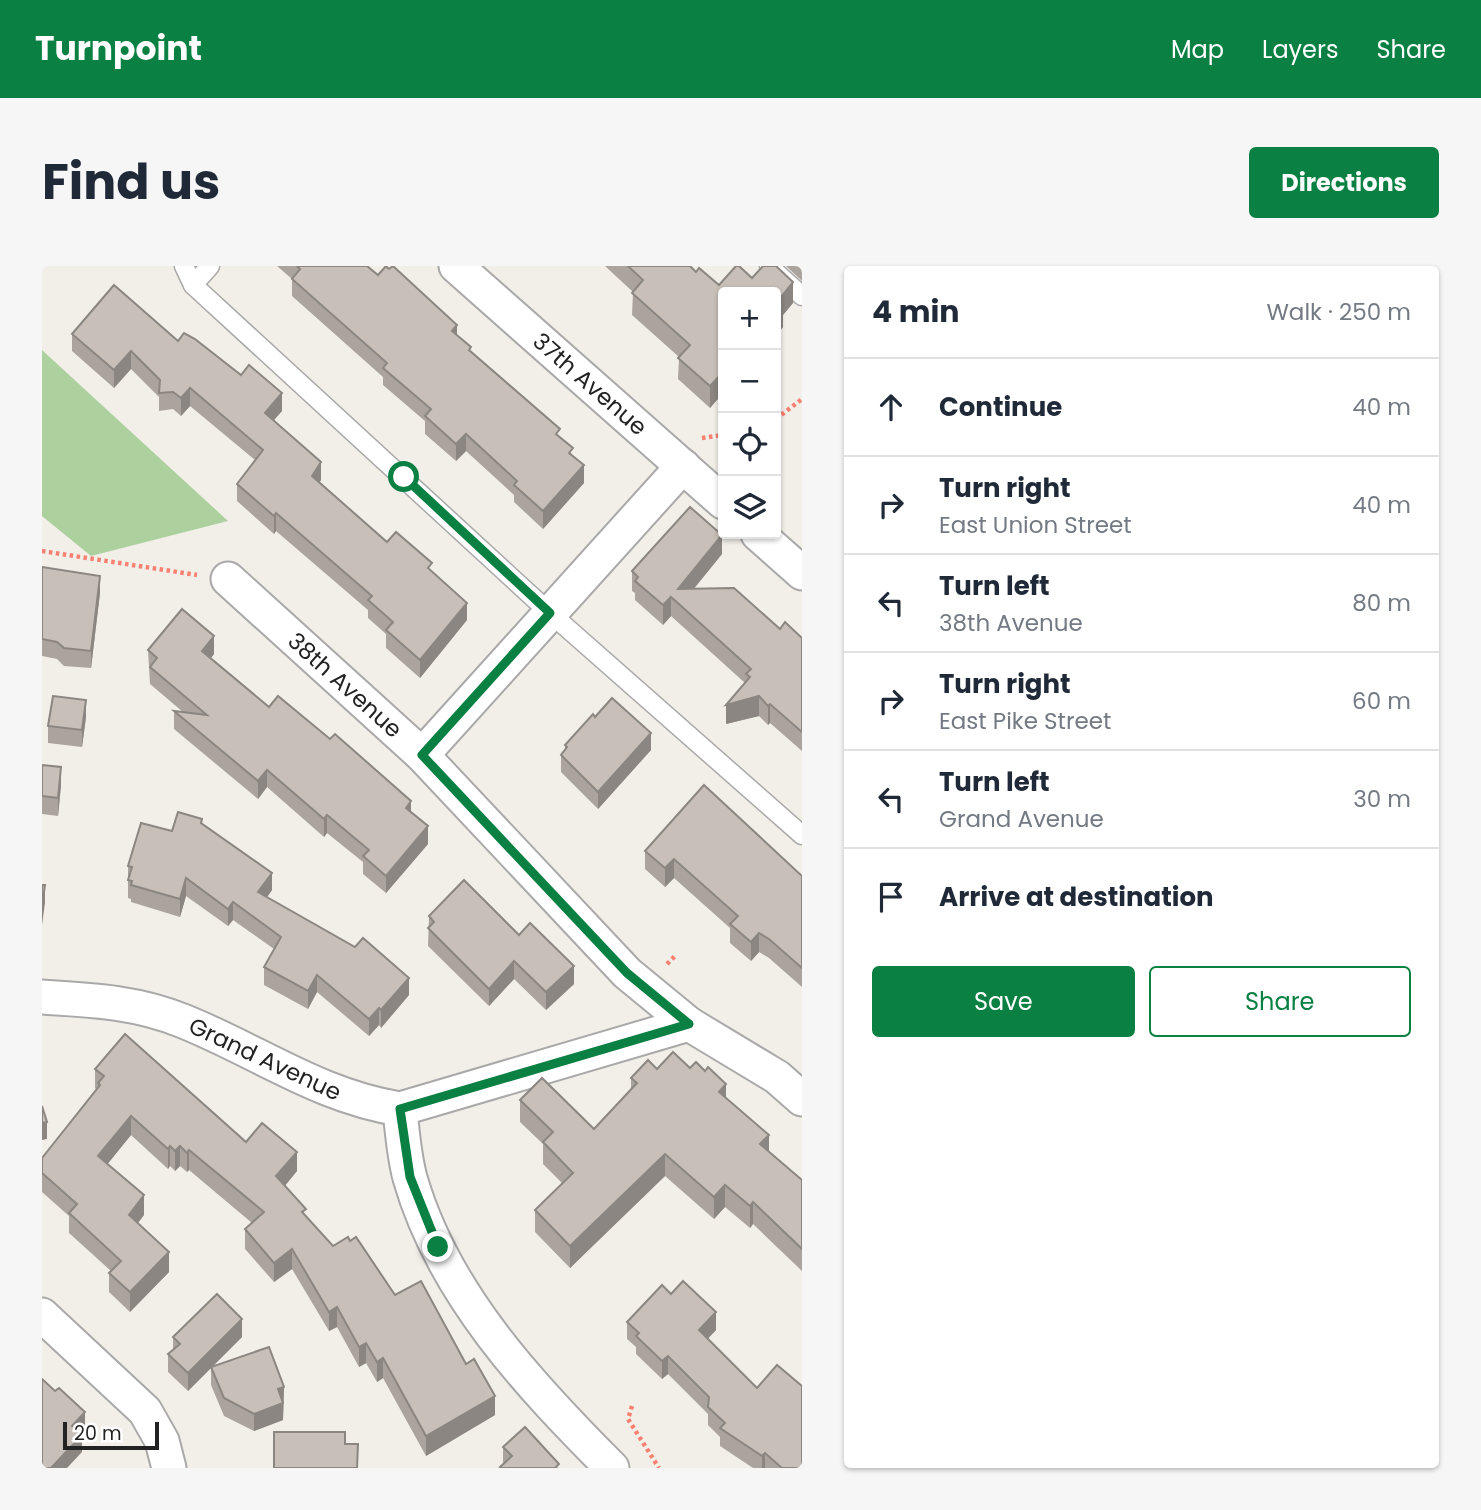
<!DOCTYPE html>
<meta charset="utf-8">
<style>
body{margin:0;font-family:Poppins,sans-serif;background:#f6f6f7;color:#1f2937}
.controls{position:absolute;right:21px;top:21px;display:grid;overflow:hidden;border-radius:7px;box-shadow:0 2px 5px #0004}
.controls button{width:63px;height:63px;display:grid;place-items:center;padding:0;border:0;border-bottom:2px solid #e0e1e3;background:#fff;color:#1f2937;font:35px sans-serif}
.scale{position:absolute;left:21px;bottom:18px;width:96px;box-sizing:border-box;padding-left:7px;border:4px solid #222;border-top:0;font-size:19px;line-height:24px;white-space:nowrap;color:#222;-webkit-text-stroke:5px #fff;paint-order:stroke}
.stop{position:absolute;width:21px;height:21px;margin:-16px;border:5px solid #0b8043;border-radius:50%;background:#fff}
.stop.end{background:#0b8043;border-color:#fff;box-shadow:0 2px 7px #0008}
.list{margin:0;padding:0;list-style:none}
h2{display:flex;justify-content:space-between;align-items:center;height:91px;margin:0;padding:0 28px;font-size:30px}
h2 small{font-size:23px;font-weight:400;color:#747a83}
.list li{display:grid;grid-template-columns:46px 1fr auto;gap:21px;align-items:center;box-sizing:border-box;height:98px;padding:0 28px;border-top:2px solid #e0e1e3}
.list b{display:block;font-size:26px;white-space:nowrap}
.list p{margin:0;font-size:23px;white-space:nowrap;color:#747a83}
.list em{font-size:23px;font-style:normal;color:#747a83}
.actions{display:flex;gap:14px;padding:21px 28px}
.actions a{flex:1;padding:16px 0;border:2px solid #0b8043;border-radius:7px;text-align:center;font-size:24px;color:#0b8043}
.actions .main{background:#0b8043;color:#fff}
.icon{flex:none;width:38px;height:38px;fill:none;stroke:currentColor;stroke-width:2;stroke-linecap:round;stroke-linejoin:round}
.map{position:relative;flex:none;width:760px;height:1202px;overflow:hidden;border-radius:7px}
header{display:flex;align-items:center;gap:42px;box-sizing:border-box;height:98px;padding:0 35px;background:#0b8043;color:#fff}
header strong{font-size:33px}
nav{display:flex;gap:38px;margin-inline-start:auto;font-size:24px}
.intro{display:flex;align-items:center;justify-content:space-between;box-sizing:border-box;height:168px;padding:0 42px}
h1{margin:0;font-size:49px}
.button{padding:18px 32px;border-radius:7px;background:#0b8043;color:#fff;font-size:24px;font-weight:700}
main{display:flex;gap:42px;padding:0 42px}
aside{flex:1;background:#fff;border-radius:7px;box-shadow:0 2px 5px #0004}
.map>svg:first-child{display:block}
.forest{fill:#add19e}
.lines{fill:none;stroke-linecap:round;stroke-linejoin:round}
.service-casing{stroke:#a9a9a9;stroke-width:21}
.minor-casing{stroke:#a9a9a9;stroke-width:37}
.path{stroke:#fa8072;stroke-width:4.5;stroke-dasharray:3.5 3.5;stroke-linecap:butt}
.service{stroke:#fff;stroke-width:18}
.minor{stroke:#fff;stroke-width:33}
.wall{fill:#aba49e}
.shaded-wall{fill:#8b8681}
.building{fill:#c7bfb8;stroke:#8b8681;stroke-width:2}
.route{stroke:#0b8043;stroke-width:9}
.labels{text-anchor:middle;dominant-baseline:central;stroke-width:6;stroke-linejoin:round;paint-order:stroke}
.street-label{font-size:23px;fill:#222;stroke:#fff}
</style>
<header>
<strong>Turnpoint</strong>
<nav><a>Map</a><a>Layers</a><a>Share</a></nav>
</header>
<div class="intro"><h1>Find us</h1><a class="button">Directions</a></div>
<main>
<div class="map">
<svg width="760" height="1202" viewBox="0 0 760 1202">
<rect width="100%" height="100%" fill="#f2efe9"/>
<polygon class="forest" points="0,84 186,255 49,290 0,250"/>
<g class="lines">
<defs>
<g id="service">
<polyline points="142,0 151,19 508,347 760,569"/>
<polyline points="727,0 760,30"/>
<polyline points="151,19 168,0"/>
</g>
<g id="minor">
<polyline points="414,0 681,236"/>
<polyline points="716,268 760,307"/>
<polyline points="186,313 380,489 585,707 647,758 735,811 760,833"/>
<polyline points="380,489 641,200"/>
<path d="M0,731C49,734 95,736 141,755C216,785 276,830 358,843C360,865 362,890 368,912C401,1027 487,1119 570,1202"/>
<polyline points="358,843 647,758"/>
<polyline points="0,1049 103,1145 120,1175 127,1202"/>
</g>
</defs>
<use href="#service" class="service-casing"/>
<use href="#minor" class="minor-casing"/>
<g class="path">
<polyline points="734,153 760,133"/>
<polyline points="660,172 681,169"/>
<polyline points="0,285 155,309"/>
<polyline points="625,698 634,689"/>
<polyline points="590,1140 586,1153 617,1202"/>
</g>
<use href="#service" class="service"/>
<use href="#minor" class="minor"/>
</g>
<g class="wall">
<polygon points="235,0 325,0 415,69 429,86 518,171 531,190 542,217 501,263 472,236 472,229 424,185 414,195 383,168 383,155 341,119 341,111 250,30 250,13"/>
<polygon points="563,0 648,0 654,6 657,2 677,19 694,0 697,0 710,12 721,0 734,0 751,16 751,37 741,49 741,61 734,69 734,26 681,26 681,127 668,142 636,113 637,91 590,49 591,26"/>
<polygon points="744,0 760,0 760,15"/>
<polygon points="30,68 136,75 240,145 232,154 279,214 277,217 345,276 390,306 425,354 378,412 344,382 344,368 326,352 326,344 234,265 232,268 195,235 195,218 213,194 148,140 139,150 131,143 117,145 117,131 89,103 72,122 30,85"/>
<polygon points="680,288 652,323 738,363 760,372 760,485 728,457 726,459 717,450 684,458 703,417 629,350 621,359 593,334 593,327 590,325 590,305"/>
<polygon points="0,301 58,327 49,402 22,400 15,393 0,390"/>
<polygon points="106,384 172,388 169,392 227,441 369,546 386,578 344,627 321,608 321,596 285,567 282,571 225,521 216,533 132,463 132,445 141,446 108,418"/>
<polygon points="44,451 40,481 6,477 6,460"/>
<polygon points="523,479 609,484 556,543 519,506 519,489 523,484"/>
<polygon points="0,499 19,519 16,550 0,548"/>
<polygon points="160,558 230,624 225,631 367,729 339,762 337,759 327,770 275,726 266,743 222,719 222,701 232,683 191,654 186,660 144,630 138,651 89,636 89,633 86,632 86,600"/>
<polygon points="603,585 760,610 760,721 727,692 717,686 709,695 688,677 688,662 632,612 623,621 603,603"/>
<polygon points="387,650 477,669 532,718 504,744 472,713 447,740 386,680"/>
<polygon points="648,802 684,832 727,885 760,914 760,1005 711,958 708,962 683,941 672,953 623,910 528,1002 493,966 493,944 521,918 501,898 501,878 478,856 478,834 552,863 589,823 589,812 615,803"/>
<polygon points="53,803 204,876 255,905 243,920 264,950 291,980 308,975 353,1029 424,1098 453,1149 384,1190 341,1112 335,1116 324,1097 317,1101 295,1061 287,1065 250,1003 232,1016 203,983 203,963 210,957 147,904 145,906 138,900 133,905 128,900 126,903 89,869 65,898 102,949 96,957 127,1006 88,1046 67,1026 67,1007 69,1005 27,967 27,950 0,926 0,892 54,823 53,822"/>
<polygon points="585,1056 674,1064 665,1073 760,1202 711,1202 678,1180 678,1171 666,1159 666,1148 626,1108 620,1113 594,1088 594,1081 585,1073"/>
<polygon points="131,1071 200,1071 146,1125 126,1106 126,1088 131,1084"/>
<polygon points="169,1101 242,1121 241,1154 212,1165 182,1150 169,1119"/>
<polygon points="461,1181 517,1202 458,1202 461,1198"/>
</g>
<g class="shaded-wall">
<polygon points="751,16 751,37 741,49 741,61 734,69 734,48 736,35"/>
<polygon points="415,59 415,77 410,65"/>
<polygon points="89,85 89,103 72,122 72,104"/>
<polygon points="681,106 681,127 668,142 668,120"/>
<polygon points="148,122 148,140 139,150 139,132"/>
<polygon points="240,127 240,145 223,164 223,147"/>
<polygon points="424,168 424,185 414,195 414,178"/>
<polygon points="279,196 279,214 270,227 270,210"/>
<polygon points="542,199 542,217 501,263 501,245"/>
<polygon points="234,247 234,265 232,268 232,250"/>
<polygon points="680,269 680,288 638,339 636,323"/>
<polygon points="58,310 58,327 49,402 49,385"/>
<polygon points="629,331 629,350 621,359 621,339"/>
<polygon points="425,337 425,354 378,412 378,394"/>
<polygon points="172,370 172,388 160,403 160,385"/>
<polygon points="717,430 717,450 684,458 684,439"/>
<polygon points="44,434 44,451 40,481 40,464"/>
<polygon points="728,438 728,457 726,459 726,440"/>
<polygon points="609,467 609,484 556,543 556,526"/>
<polygon points="19,501 19,519 16,550 16,532"/>
<polygon points="225,504 225,521 216,533 216,515"/>
<polygon points="369,535 369,553 364,542"/>
<polygon points="285,549 285,567 282,571 282,553"/>
<polygon points="386,560 386,578 344,627 344,610"/>
<polygon points="632,593 632,612 623,621 623,602"/>
<polygon points="230,607 230,624 216,644 216,626"/>
<polygon points="144,612 144,630 138,651 138,633"/>
<polygon points="3,619 3,637 0,659 0,641"/>
<polygon points="191,636 191,654 186,660 186,643"/>
<polygon points="717,667 717,686 709,695 709,676"/>
<polygon points="472,695 472,713 447,740 447,723"/>
<polygon points="532,700 532,718 504,744 504,726"/>
<polygon points="275,709 275,726 266,743 266,725"/>
<polygon points="367,712 367,729 339,762 339,744"/>
<polygon points="337,742 337,759 327,770 327,753"/>
<polygon points="684,818 684,840 677,826"/>
<polygon points="89,850 89,869 56,910 56,890"/>
<polygon points="5,856 5,873 0,874 0,857"/>
<polygon points="727,869 727,891 718,878"/>
<polygon points="128,880 128,900 126,903 126,883"/>
<polygon points="138,880 138,900 133,905 133,885"/>
<polygon points="147,884 147,904 145,906 145,887"/>
<polygon points="255,886 255,905 234,930 234,910"/>
<polygon points="623,888 623,910 528,1002 528,980"/>
<polygon points="683,919 683,941 672,953 672,931"/>
<polygon points="102,929 102,949 87,968 87,949"/>
<polygon points="711,936 711,958 708,962 708,940"/>
<polygon points="250,983 250,1003 232,1016 232,997"/>
<polygon points="127,986 127,1006 88,1046 88,1026"/>
<polygon points="295,1041 295,1061 287,1065 287,1046"/>
<polygon points="674,1046 674,1064 657,1082 657,1064"/>
<polygon points="200,1053 200,1071 146,1125 146,1107"/>
<polygon points="324,1077 324,1097 317,1101 317,1081"/>
<polygon points="626,1090 626,1108 620,1113 620,1095"/>
<polygon points="341,1092 341,1112 335,1116 335,1096"/>
<polygon points="242,1121 241,1154 212,1165 212,1148 236,1123"/>
<polygon points="453,1130 453,1149 384,1190 384,1170"/>
<polygon points="43,1146 43,1164 30,1177 30,1160"/>
<polygon points="40,1169 40,1186 25,1202 9,1202"/>
<polygon points="723,1187 723,1202 720,1202 720,1190"/>
</g>
<g class="building">
<polygon points="255,0 325,0 336,9 344,0 347,3 351,0 415,59 410,65 429,81 427,84 518,163 514,168 531,182 527,187 542,199 501,245 472,219 475,215 424,168 414,178 383,150 389,143 341,102 345,97 250,13 258,3"/>
<polygon points="586,0 648,0 654,6 657,2 677,19 694,0 697,0 710,12 721,0 734,0 751,16 736,35 741,40 734,48 734,26 681,26 681,106 668,120 636,92 648,79 590,27 601,14"/>
<polygon points="72,19 136,75 142,67 153,73 199,109 207,99 240,127 223,147 279,196 270,210 345,276 354,266 390,297 386,302 425,337 378,394 344,364 351,356 326,334 330,330 234,247 232,250 195,218 221,184 148,122 139,132 131,126 117,127 118,114 89,85 72,104 30,68"/>
<polygon points="648,241 680,269 636,323 692,322 738,363 743,356 760,372 760,466 728,438 726,440 717,430 684,439 708,411 704,408 709,403 629,331 621,339 593,315 596,311 590,305"/>
<polygon points="0,301 58,310 49,385 22,382 15,376 0,373"/>
<polygon points="140,343 172,370 160,385 227,441 236,430 288,473 293,468 369,535 364,542 386,560 344,610 321,590 327,584 285,549 282,553 225,504 216,515 132,445 165,449 108,401 115,392 106,384"/>
<polygon points="11,430 44,434 40,464 6,460"/>
<polygon points="570,432 609,467 556,526 519,489 525,481 523,479 551,448 553,451"/>
<polygon points="0,499 19,501 16,532 0,530"/>
<polygon points="662,519 760,610 760,702 727,673 717,667 709,676 688,658 696,650 632,593 623,602 603,585"/>
<polygon points="136,546 160,553 159,557 230,607 216,626 313,681 321,672 367,712 339,744 337,742 327,753 275,709 266,725 222,701 239,671 191,636 186,643 144,612 138,633 89,619 90,615 86,614 90,601 86,600 99,557 130,565"/>
<polygon points="422,614 477,669 488,657 532,700 504,726 472,695 447,723 386,662 392,656 387,650"/>
<polygon points="0,619 3,619 0,641"/>
<polygon points="83,768 204,876 220,857 255,886 234,910 264,943 260,946 291,980 306,971 308,975 314,971 353,1029 379,1015 424,1098 432,1093 453,1130 384,1170 341,1092 335,1096 324,1077 317,1081 295,1041 287,1046 250,983 232,997 203,963 222,946 147,884 145,887 138,880 133,885 128,880 126,883 89,850 56,890 102,929 87,949 127,986 88,1026 67,1007 79,995 27,947 35,938 0,907 0,892 58,819 56,817 62,810 53,803"/>
<polygon points="631,786 648,802 654,796 663,805 666,801 684,818 677,826 727,869 718,878 760,914 760,983 711,936 708,940 683,919 672,931 623,888 528,980 493,944 531,907 501,876 511,866 478,834 500,812 552,863 595,817 589,812 606,794 615,803"/>
<polygon points="0,840 5,856 0,857"/>
<polygon points="641,1015 674,1046 657,1064 715,1122 735,1099 760,1120 760,1202 740,1202 723,1187 720,1190 678,1162 683,1157 666,1141 667,1131 626,1090 620,1095 594,1070 597,1067 585,1056 620,1019 629,1028"/>
<polygon points="175,1028 200,1053 146,1107 126,1088 138,1078 131,1071"/>
<polygon points="227,1081 242,1121 236,1123 241,1137 212,1148 182,1132 169,1101"/>
<polygon points="0,1113 13,1125 17,1122 43,1146 30,1160 40,1169 9,1202 0,1202"/>
<polygon points="483,1161 517,1198 513,1202 460,1202 458,1201 470,1190 461,1181"/>
<polygon points="232,1166 303,1166 303,1178 316,1178 315,1202 232,1202"/>
</g>
<g class="lines">
<polyline class="route" points="362,211 508,347 380,489 585,707 647,758 358,843 368,911 396,981"/>
</g>
<g class="labels">
<g class="street-label">
<text transform="translate(548 118) rotate(41)">37th Avenue</text>
<text transform="translate(303 419) rotate(42)">38th Avenue</text>
<text transform="translate(223 793) rotate(25)">Grand Avenue</text>
</g>
</g>
</svg>
<div class="controls">
<button>+</button>
<button>−</button>
<button><svg class="icon" aria-label="locate" viewBox="0 0 24 24"><circle cx="12" cy="12" r="6"/><path d="M12 2v4M12 18v4M2 12h4M18 12h4"/></svg></button>
<button><svg class="icon" aria-label="layers" viewBox="0 0 24 24"><path d="M12 4l9 5-9 5-9-5zM3 14l9 5 9-5"/></svg></button>
</div>
<div class="scale">20 m</div>
<div class="stop" style="left:362px;top:211px"></div>
<div class="stop end" style="left:396px;top:981px"></div>
</div>
<aside>
<h2>4 min<small>Walk · 250 m</small></h2>
<ul class="list">
<li><svg class="icon" aria-label="ahead" viewBox="0 0 24 24"><path d="M12 20V5M6 11l6-6 6 6"/></svg><div><b>Continue</b></div><em>40 m</em></li>
<li><svg class="icon" aria-label="right" viewBox="0 0 24 24"><path d="M7 20v-9h11M14 6l5 5-5 5"/></svg><div><b>Turn right</b><p>East Union Street</p></div><em>40 m</em></li>
<li><svg class="icon" aria-label="left" viewBox="0 0 24 24"><path d="M17 20v-9H6M10 6l-5 5 5 5"/></svg><div><b>Turn left</b><p>38th Avenue</p></div><em>80 m</em></li>
<li><svg class="icon" aria-label="right" viewBox="0 0 24 24"><path d="M7 20v-9h11M14 6l5 5-5 5"/></svg><div><b>Turn right</b><p>East Pike Street</p></div><em>60 m</em></li>
<li><svg class="icon" aria-label="left" viewBox="0 0 24 24"><path d="M17 20v-9H6M10 6l-5 5 5 5"/></svg><div><b>Turn left</b><p>Grand Avenue</p></div><em>30 m</em></li>
<li><svg class="icon" aria-label="arrive" viewBox="0 0 24 24"><path d="M6 21V4h12l-3 4 3 4H6"/></svg><div><b>Arrive at destination</b></div></li>
</ul>
<div class="actions"><a class="main">Save</a><a>Share</a></div>
</aside>
</main>
